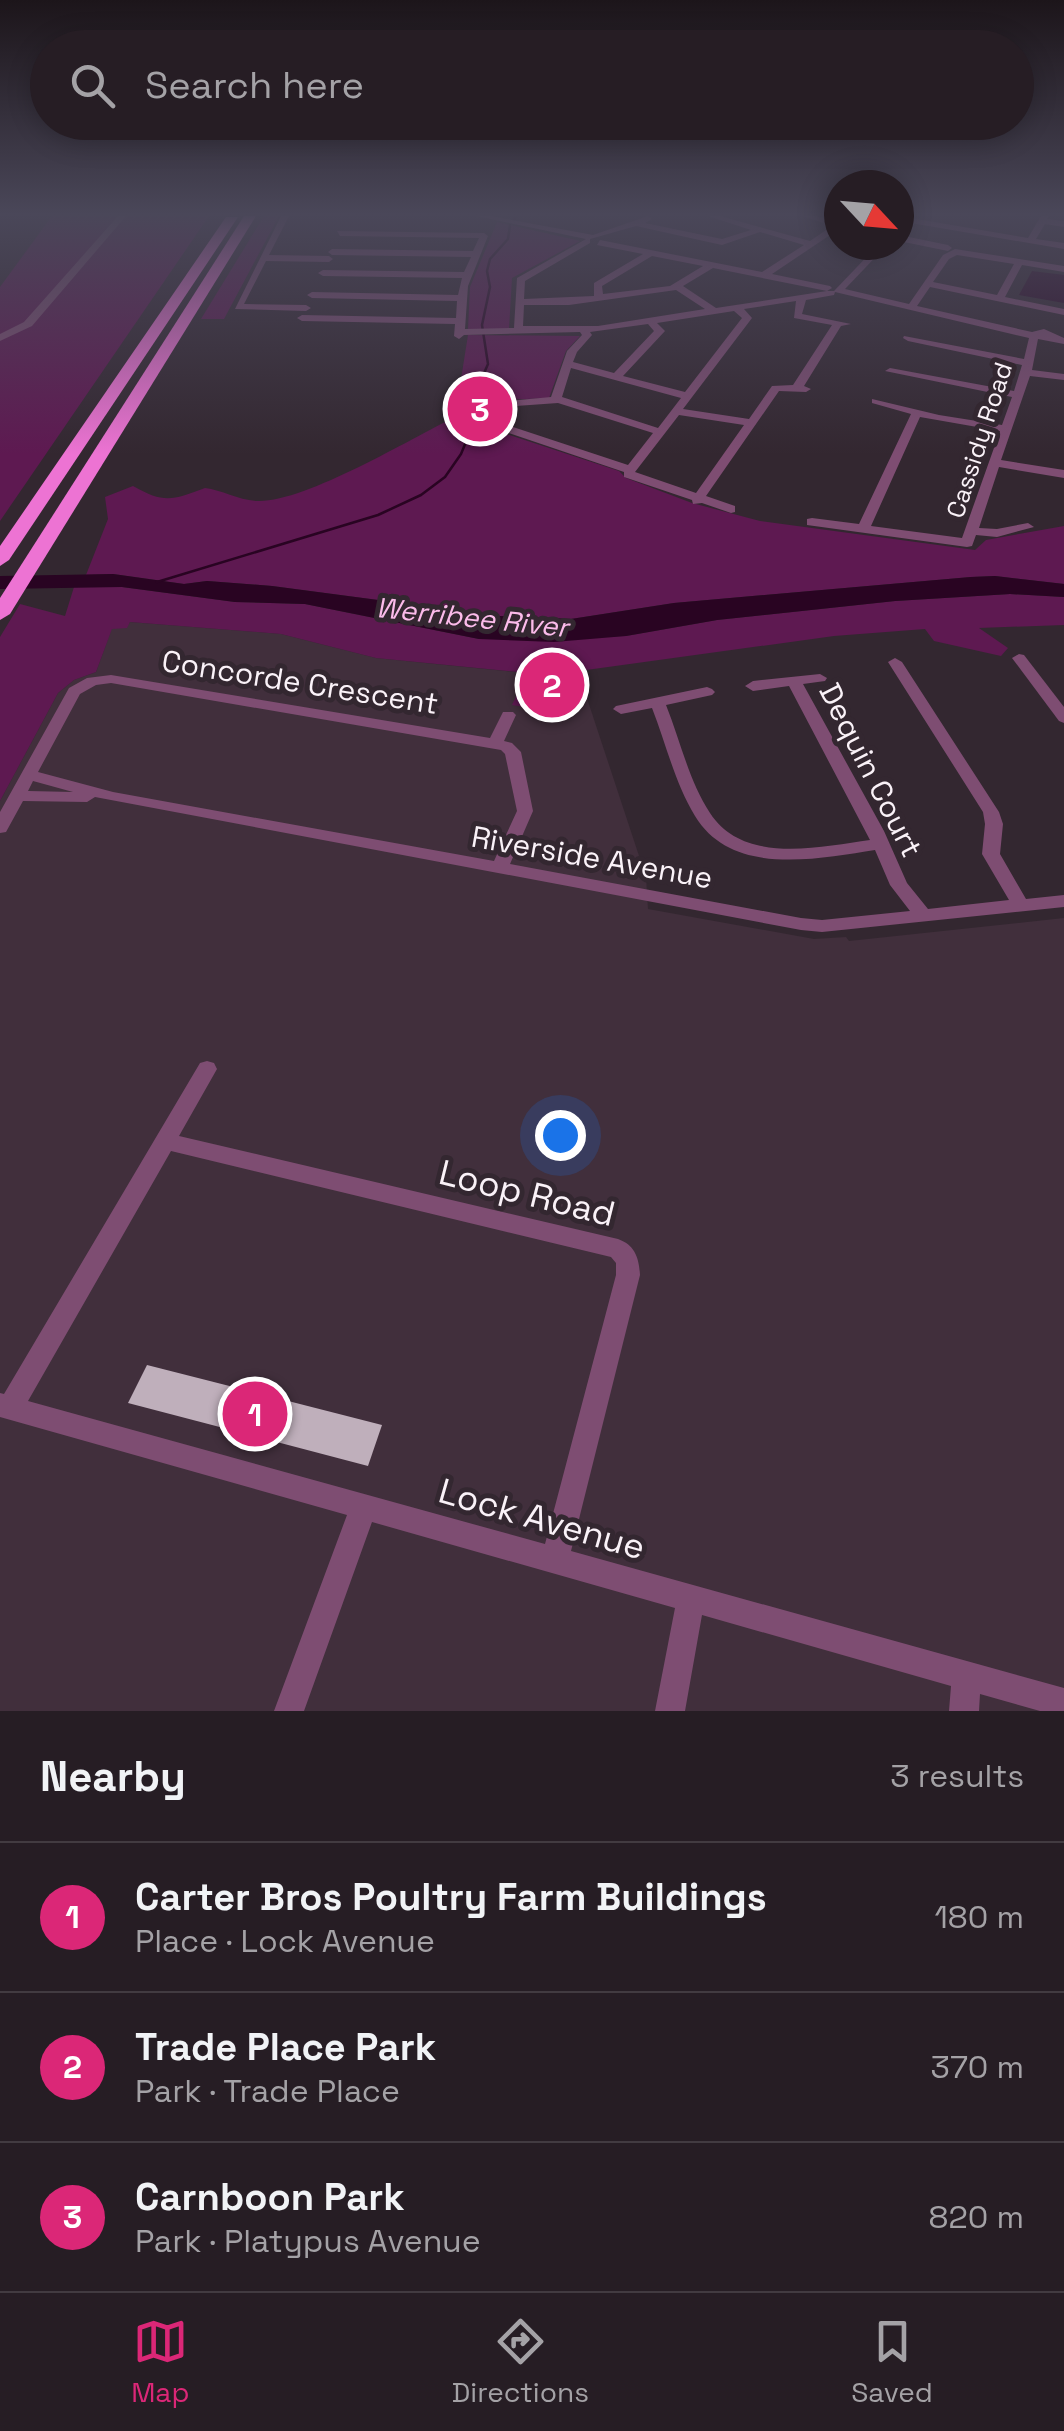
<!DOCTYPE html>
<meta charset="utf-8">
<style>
body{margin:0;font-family:"Space Grotesk",sans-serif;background:#322a31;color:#f1f3f6}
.compass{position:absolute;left:824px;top:170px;width:90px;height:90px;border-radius:50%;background:#261d24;box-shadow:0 5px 25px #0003;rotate:116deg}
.you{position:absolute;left:560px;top:1135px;width:35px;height:35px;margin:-25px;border:8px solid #fff;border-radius:50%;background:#1a73e8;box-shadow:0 0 0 15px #1a73e833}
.badge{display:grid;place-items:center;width:65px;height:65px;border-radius:50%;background:#db2777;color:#fff;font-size:32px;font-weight:700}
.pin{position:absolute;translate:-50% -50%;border:5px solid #fff;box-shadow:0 2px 10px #0006}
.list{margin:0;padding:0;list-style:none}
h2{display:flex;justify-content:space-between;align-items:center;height:130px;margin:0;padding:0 40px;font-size:42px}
h2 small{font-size:32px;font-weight:400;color:#a4a2a6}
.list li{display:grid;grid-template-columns:65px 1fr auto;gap:30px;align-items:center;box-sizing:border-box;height:150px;padding:0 40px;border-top:2px solid #423b41}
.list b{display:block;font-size:38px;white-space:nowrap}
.list p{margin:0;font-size:32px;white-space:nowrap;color:#a4a2a6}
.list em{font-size:32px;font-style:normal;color:#a4a2a6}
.icon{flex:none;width:55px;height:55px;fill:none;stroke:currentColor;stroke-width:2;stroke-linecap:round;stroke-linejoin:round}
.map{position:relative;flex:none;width:1064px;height:1711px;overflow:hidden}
.search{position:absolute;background:#261d24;box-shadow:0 5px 25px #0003;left:30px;right:30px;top:30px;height:110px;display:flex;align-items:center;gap:25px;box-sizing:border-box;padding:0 35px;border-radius:55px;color:#a4a2a6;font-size:38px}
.sheet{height:580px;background:#261d24}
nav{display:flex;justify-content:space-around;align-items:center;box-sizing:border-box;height:140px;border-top:2px solid #423b41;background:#261d24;font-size:28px;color:#a4a2a6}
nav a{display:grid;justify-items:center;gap:5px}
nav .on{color:#db2777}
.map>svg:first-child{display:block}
.built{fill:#412f3c}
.green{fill:#5e1951}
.water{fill:#290422}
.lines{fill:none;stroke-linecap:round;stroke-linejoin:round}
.stream{stroke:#290422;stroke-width:2.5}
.building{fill:#bfafbb}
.minor{fill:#7e4d72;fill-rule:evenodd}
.highway{fill:#ed73d3;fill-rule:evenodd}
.labels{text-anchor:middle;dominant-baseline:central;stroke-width:10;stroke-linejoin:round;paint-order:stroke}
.far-street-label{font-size:25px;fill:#faf2f8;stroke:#332730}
.far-water-label{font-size:28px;font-style:italic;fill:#fbbbea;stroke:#332730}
.street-label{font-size:30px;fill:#faf2f8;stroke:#332730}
.near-street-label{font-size:35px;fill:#faf2f8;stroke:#332730}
</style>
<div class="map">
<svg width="1064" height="1711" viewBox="0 0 1064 1711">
<rect width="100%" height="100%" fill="#332730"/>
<polygon class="built" points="130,622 281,634 376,658 535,674 578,671 646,877 648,909 814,939 846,937 849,941 1064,918 1064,1711 0,1711 0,801 58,693 74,680 96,672 112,628 126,628"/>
<g class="green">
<polygon points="52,216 209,216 0,521 0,287"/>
<polygon points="264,216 279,216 224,319 201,319"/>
<polygon points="497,222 580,241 512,278 509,329 468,329 470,287"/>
<path d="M468,335L580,336L566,351L549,398L503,400L500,432L619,471L626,478L692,503L760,521L975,550L986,540L1064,526V584L995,576L971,577L674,603L571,619L499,616L272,586L207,581L184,584L113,574L86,575L108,519L105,497L133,486C165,504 172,500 205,488C222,490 238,500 257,501C304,503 410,439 455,417Z"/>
<polygon points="74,587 122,587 235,602 305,604 479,639 626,636 717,620 895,601 1010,594 1064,597 1064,625 979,628 1008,648 1001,656 934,641 925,629 834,636 579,671 586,697 530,708 512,705 527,673 376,658 281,634 130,622 127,628 112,629 96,672 74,680 58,693 0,801 0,637 20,604 65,616"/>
</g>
<g class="water">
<polygon points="1032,271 1064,275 1064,303 1019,295"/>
<polygon points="113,574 184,584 207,581 272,586 499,616 571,619 674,603 971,577 995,576 1064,584 1064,597 1010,594 895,601 717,620 626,636 554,642 479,639 305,604 235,602 122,587 0,589 0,576"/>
</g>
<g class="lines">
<g class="stream">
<polyline points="514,220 517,216"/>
<polyline points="157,582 378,515 421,495 445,477 461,454 473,425 472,401 488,364 482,325 490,287 487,271 490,259 508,239 510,225"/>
</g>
</g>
<polygon class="building" points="147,1365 382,1425 368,1466 128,1403"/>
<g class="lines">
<g class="minor">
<polygon points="118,216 126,216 32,326 0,341 0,334 24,322"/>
<polygon points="281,216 289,216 269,255 329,256 333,259 329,262 266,261 244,304 306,305 311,308 306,311 235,309"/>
<path d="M476,216H491L593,235L648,216L652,219L645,223L722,239L751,230L708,216H720L810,241L832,226L803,216H815L839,222V229L772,274L830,286L832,288L827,291H834L878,245H887L845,289L909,304L943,255L955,249L1064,266V272L1022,265L1005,297L1064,309V315L930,287L917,306L1032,332L1044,329L1064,338V344L1038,339L1032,370L1064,374V380L1030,376L1001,460L1064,470V478L999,467L979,528L997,529L1028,523L1034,527L997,537L976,535L972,546L967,547L807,525V519L812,518L859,524L911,414L872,403V399L939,415L1002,425L1012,397L885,371L890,368L1014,391L1022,365L908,341L903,338L904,336L1024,359L1029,338L835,292L834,295L806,300L802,314L851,324L841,326L804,386L811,389L806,392L779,391L706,496L735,506V512L731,513L702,503L693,504L692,500L624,477V472L503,431L507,401L551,397L567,351L582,335L580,332L464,335L459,339L454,336L455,324L302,321L297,318L302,315L456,318L457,301L312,298L307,295L312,292L458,295L462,278L323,276L318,273L323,270L464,272L471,257L332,255L328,252L332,249L473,251L479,238L340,236L337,231L484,233L488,236L468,286L465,329L514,328L517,278L586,239ZM636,226L722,245L760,232L804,245L762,272L600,240L597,245L643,254L594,283V296L524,299L525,281L590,243V239ZM957,255L1014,264L997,295L933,282L949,259ZM652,256L703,266L670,286L603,294L602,286ZM713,268L827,291L716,308L683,286ZM676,290L705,309L598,326H523L524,305H569ZM796,301L794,318L832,325L793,385L772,386L749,419L683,409L752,318L744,309ZM734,311L742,318L685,392L623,376L665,331L657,323ZM648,324L654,331L614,373L573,362L577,352L592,335L590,332ZM571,368L681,398L658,428L562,397ZM558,403L653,433L628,465L513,427L516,406ZM679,415L744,425L696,493L635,472ZM920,417L1000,431L962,538L871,526Z"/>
<polygon points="899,216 1028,238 1041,216 1049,216 1047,219 1064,221 1064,227 1045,224 1036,239 1064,243 1064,249 899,221"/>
<polygon points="899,235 948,245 952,248 948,251 899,241"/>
<polygon points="1019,654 1024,655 1064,707 1064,723 1059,721 1012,658"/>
<path d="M895,658L902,662L999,812L1003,824L1000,854L1026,899L1064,895V907L822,932L801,930L95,797L87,802L23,801L6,832L0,833V812L69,688L87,678L111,675L490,738L503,712H513L516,715L504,741L512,743L521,752L533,811L510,864L801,918L822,920L910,911L890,885L875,850C817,859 732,877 695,816C675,783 666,744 652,708L621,714L613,709L616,706L707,687L712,689L715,692L712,695L666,705C680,740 689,781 710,813C744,865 819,847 870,840L789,686L753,691L745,686L753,681L820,674L827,678L825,681L803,684L884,831L907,883L928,909L1009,900L982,854L985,824L983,812L888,662ZM111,683L501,750L505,754L517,811L494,861L113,792L38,772L80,694L96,685ZM33,781L73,792L28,791Z"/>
<path d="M207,1061L214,1063L217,1069L179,1136L618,1239C635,1245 639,1258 640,1275L571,1551L1064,1688V1711H1040L980,1694L979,1711H949L951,1686L702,1615L685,1711H655L675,1608L372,1522L304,1711H274L347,1515L0,1417V1393L4,1394L200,1063ZM171,1151L611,1257L616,1263V1275L545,1544L28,1401Z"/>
</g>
<g class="highway">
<polygon points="244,216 256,216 10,614 0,620 0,598"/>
<polygon points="226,217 238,217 9,560 0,566 0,546"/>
</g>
</g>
<linearGradient id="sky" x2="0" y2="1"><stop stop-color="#1c151a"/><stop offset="0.47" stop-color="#4a4759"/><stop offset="1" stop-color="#4a4759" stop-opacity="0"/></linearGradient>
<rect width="1064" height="455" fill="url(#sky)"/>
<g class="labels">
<g class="far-street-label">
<text transform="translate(979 440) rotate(-72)">Cassidy Road</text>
</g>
<g class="far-water-label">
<text transform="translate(472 617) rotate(6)">Werribee River</text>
</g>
<g class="street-label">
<text transform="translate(300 682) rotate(9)">Concorde Crescent</text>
<text transform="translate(871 770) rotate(63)">Dequin Court</text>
<text transform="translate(592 857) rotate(10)">Riverside Avenue</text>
</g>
<g class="near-street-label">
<text transform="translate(527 1193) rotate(14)">Loop Road</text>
<text transform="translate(542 1519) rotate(16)">Lock Avenue</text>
</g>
</g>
</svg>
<svg class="compass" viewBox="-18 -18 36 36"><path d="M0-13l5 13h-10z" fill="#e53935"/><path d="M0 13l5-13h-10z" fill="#a4a2a6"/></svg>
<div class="you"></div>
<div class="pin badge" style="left:255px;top:1414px">1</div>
<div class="pin badge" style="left:552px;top:685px">2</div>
<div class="pin badge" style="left:480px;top:409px">3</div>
<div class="search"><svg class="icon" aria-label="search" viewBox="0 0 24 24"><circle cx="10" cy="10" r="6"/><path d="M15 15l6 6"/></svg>Search here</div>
</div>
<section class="sheet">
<h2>Nearby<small>3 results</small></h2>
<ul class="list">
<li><span class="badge">1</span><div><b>Carter Bros Poultry Farm Buildings</b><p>Place · Lock Avenue</p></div><em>180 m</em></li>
<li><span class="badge">2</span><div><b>Trade Place Park</b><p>Park · Trade Place</p></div><em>370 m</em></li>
<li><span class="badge">3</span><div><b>Carnboon Park</b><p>Park · Platypus Avenue</p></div><em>820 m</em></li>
</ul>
</section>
<nav>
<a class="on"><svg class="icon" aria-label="map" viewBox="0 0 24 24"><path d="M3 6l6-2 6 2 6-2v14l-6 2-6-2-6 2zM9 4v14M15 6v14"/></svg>Map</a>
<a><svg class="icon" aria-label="directions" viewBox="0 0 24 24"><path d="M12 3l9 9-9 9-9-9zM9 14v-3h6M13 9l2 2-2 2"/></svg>Directions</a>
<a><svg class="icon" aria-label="saved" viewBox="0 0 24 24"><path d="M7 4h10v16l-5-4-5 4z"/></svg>Saved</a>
</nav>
